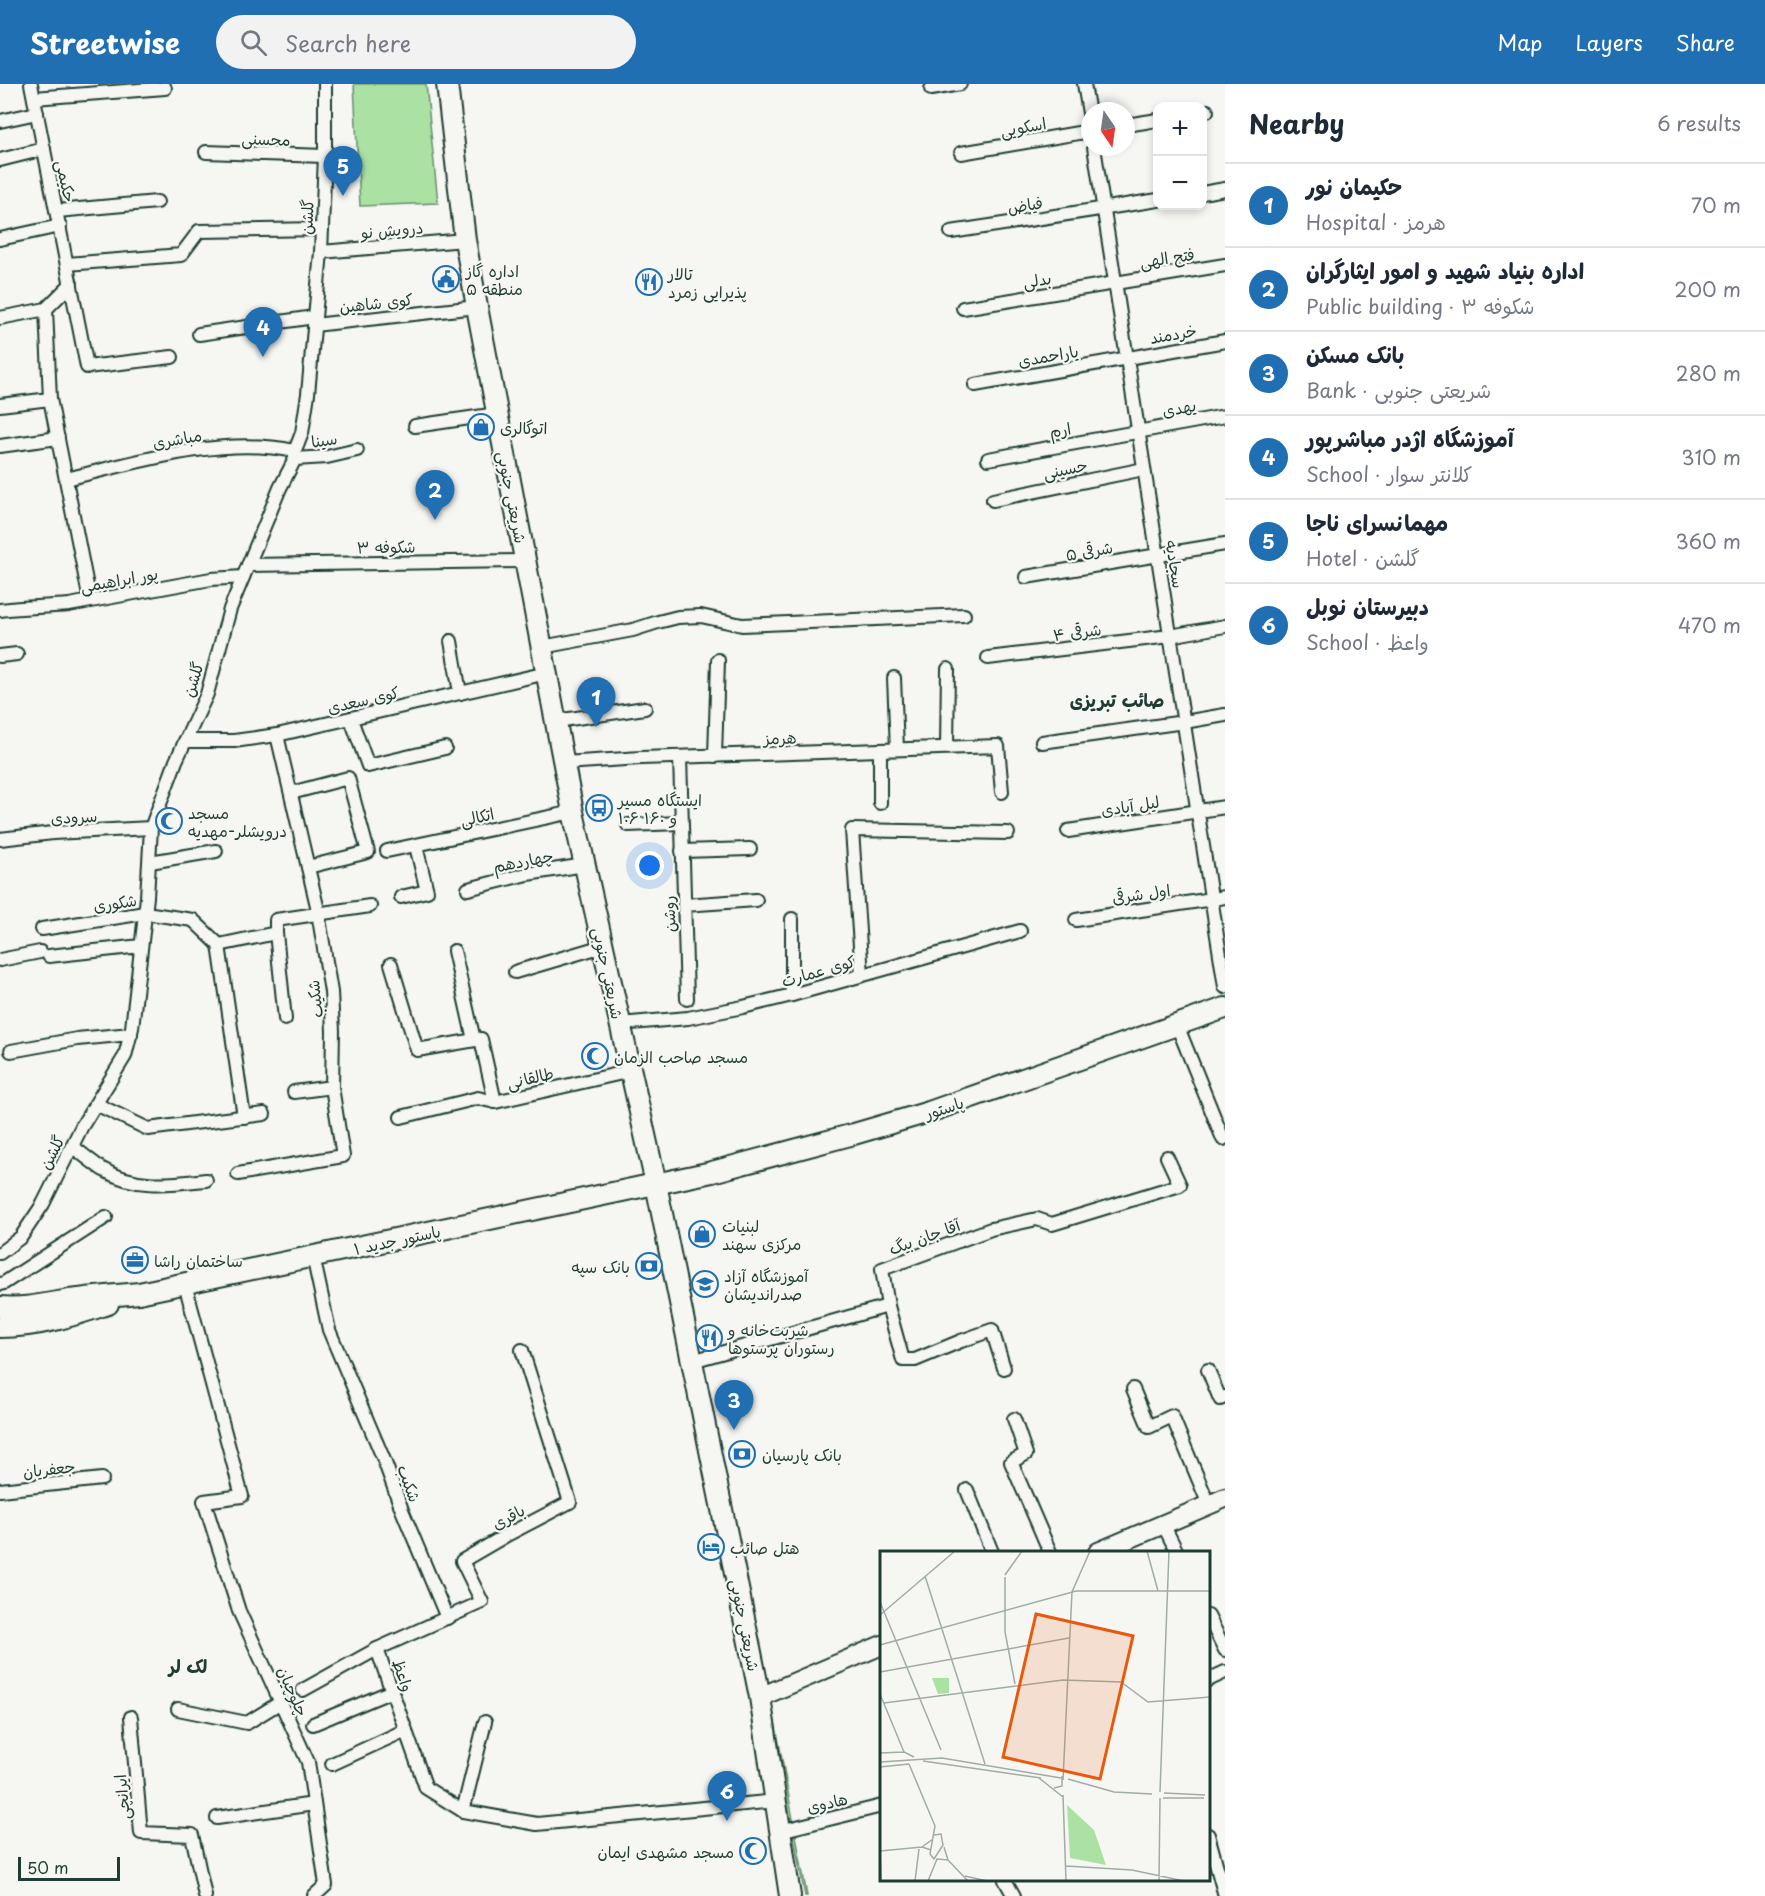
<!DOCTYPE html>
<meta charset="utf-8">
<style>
body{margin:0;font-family:"Playpen Sans","Playpen Sans Arabic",sans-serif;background:#f2f2f3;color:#1f2937}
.controls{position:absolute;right:18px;top:18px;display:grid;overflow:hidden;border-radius:12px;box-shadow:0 3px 9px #0003}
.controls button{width:54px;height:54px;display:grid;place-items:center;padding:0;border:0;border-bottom:2px solid #e0e1e3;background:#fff;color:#1f2937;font:30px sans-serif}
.compass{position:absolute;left:1081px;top:18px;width:54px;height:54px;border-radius:50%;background:#fff;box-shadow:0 3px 9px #0003;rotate:167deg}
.scale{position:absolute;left:18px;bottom:15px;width:102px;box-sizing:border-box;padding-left:6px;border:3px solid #1f3d34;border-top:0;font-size:16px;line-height:21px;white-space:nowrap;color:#1f3d34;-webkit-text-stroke:4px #f6f6f2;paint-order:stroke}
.you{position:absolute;left:650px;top:782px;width:21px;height:21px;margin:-15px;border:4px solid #fff;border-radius:50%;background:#1a73e8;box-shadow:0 0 0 9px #1a73e833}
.badge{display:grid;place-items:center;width:39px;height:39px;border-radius:50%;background:#1f6fb2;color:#fff;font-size:20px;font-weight:700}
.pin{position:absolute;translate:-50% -50px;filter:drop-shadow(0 2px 3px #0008)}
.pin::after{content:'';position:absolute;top:32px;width:21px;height:18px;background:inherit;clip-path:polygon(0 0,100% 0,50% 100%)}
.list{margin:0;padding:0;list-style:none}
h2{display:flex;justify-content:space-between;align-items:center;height:78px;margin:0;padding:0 24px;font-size:26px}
h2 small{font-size:20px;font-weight:400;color:#747a83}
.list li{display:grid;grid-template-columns:39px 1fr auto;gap:18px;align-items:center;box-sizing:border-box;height:84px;padding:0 24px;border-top:2px solid #e0e1e3}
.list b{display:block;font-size:22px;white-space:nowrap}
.list p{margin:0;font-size:20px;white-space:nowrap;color:#747a83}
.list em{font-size:20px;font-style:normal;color:#747a83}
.icon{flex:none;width:33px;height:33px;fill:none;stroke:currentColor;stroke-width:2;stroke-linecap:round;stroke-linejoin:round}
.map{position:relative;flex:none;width:1225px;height:1812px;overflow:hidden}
header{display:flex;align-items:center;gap:36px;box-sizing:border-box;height:84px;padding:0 30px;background:#1f6fb2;color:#fff}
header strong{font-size:28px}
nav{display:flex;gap:33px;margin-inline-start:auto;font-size:21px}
.search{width:420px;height:54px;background:#f2f2f3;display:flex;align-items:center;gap:15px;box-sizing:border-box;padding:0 21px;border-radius:33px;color:#747a83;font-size:22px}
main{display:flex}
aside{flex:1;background:#fff}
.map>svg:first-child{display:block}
.green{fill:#ace1a4;stroke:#668f6c;stroke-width:1.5}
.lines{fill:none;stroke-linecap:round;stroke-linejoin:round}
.minor-casing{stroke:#1f3d34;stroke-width:16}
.secondary-casing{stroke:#1f3d34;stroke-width:22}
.primary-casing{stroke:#1f3d34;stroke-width:24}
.minor{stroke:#f6f6f2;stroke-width:12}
.secondary{stroke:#f6f6f2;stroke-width:18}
.primary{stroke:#f6f6f2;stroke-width:20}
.labels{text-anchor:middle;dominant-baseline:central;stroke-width:4.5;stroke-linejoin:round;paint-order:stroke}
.street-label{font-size:16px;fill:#1f3d34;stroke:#f6f6f2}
.poi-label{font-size:16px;fill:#1f3d34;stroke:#f6f6f2;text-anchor:start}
.neighbourhood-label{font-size:18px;font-weight:bold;fill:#1f3d34;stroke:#f6f6f2}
.inset-road{fill:none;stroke:#a0aca6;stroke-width:1.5}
.view{fill:#e8590c;fill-opacity:0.15;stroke:#e8590c;stroke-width:3}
.inset-edge{fill:none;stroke:#1f3d34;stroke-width:3}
</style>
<header>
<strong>Streetwise</strong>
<div class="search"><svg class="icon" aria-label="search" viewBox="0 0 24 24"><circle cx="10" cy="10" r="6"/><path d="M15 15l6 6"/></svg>Search here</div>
<nav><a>Map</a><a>Layers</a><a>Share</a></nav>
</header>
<main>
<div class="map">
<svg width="1225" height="1812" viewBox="0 0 1225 1812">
<rect width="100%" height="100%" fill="#f6f6f2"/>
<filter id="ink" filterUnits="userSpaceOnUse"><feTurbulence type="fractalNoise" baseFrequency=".0167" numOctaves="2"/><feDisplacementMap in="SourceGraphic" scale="12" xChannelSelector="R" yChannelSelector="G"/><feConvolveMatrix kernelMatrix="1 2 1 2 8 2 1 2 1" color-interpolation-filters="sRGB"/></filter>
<g filter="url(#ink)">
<g class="green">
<polygon points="354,0 426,0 438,119 360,122"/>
<polygon points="775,1637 807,1812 805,1812 772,1638"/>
</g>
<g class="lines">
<defs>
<g id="minor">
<polyline points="31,0 87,283 172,273"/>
<polyline points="1084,0 1090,35"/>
<polyline points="931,5 960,0"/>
<polyline points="34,14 165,4"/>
<polyline points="1202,28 1207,27"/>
<polyline points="0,37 37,29"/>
<polyline points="1126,41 1158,36"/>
<polyline points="1094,63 1225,903"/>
<polyline points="206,68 325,72"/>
<polyline points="961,69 1090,47"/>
<polyline points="0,76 44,65"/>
<polyline points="1202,109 1225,105"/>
<polyline points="57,127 157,118"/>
<polyline points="951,148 1158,116"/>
<polyline points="0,155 60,142"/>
<polyline points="321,168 465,156"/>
<polyline points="67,180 181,171 199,147 322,145"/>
<polyline points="963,224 1225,181"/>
<polyline points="46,225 50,315 90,517"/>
<polyline points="0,234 46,225 71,200"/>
<polyline points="314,241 477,223"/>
<polyline points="199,250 314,233"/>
<polyline points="975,301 1225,257"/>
<polyline points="0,321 50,315"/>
<polyline points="415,342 497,330"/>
<polyline points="0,362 58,354"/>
<polyline points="295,375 327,373 357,366"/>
<polyline points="988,375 1225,332"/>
<path d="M66,395C137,378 222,351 295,367"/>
<polyline points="993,416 1144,385"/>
<polyline points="248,481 525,477"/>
<polyline points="1026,493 1225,460"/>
<path d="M0,526C23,523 45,523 69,521L211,495L243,493"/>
<polyline points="451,557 460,609"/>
<polyline points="542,563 633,546 658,538 678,533 701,532 742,541 964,531"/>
<polyline points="0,572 17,570"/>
<polyline points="988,574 1170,552 1225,542"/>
<polyline points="894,594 897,665"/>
<polyline points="351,635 368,682 445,664"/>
<polyline points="556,637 645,624"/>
<polyline points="185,657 234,657 277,651 547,589"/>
<polyline points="1042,658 1184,638 1225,631"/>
<polyline points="947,663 948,585"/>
<polyline points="880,666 880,719"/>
<polyline points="715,672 718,576"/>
<polyline points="680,673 687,915"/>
<polyline points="564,679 641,674 998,662 1002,708"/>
<polyline points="291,709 348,694 368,768 308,783"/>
<polyline points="628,741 681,739"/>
<polyline points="1068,747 1225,723"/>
<polyline points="0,755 53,749 151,744"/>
<polyline points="387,767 573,728"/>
<polyline points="682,767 750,765"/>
<polyline points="150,778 216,767"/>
<polyline points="468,805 527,790 585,781"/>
<polyline points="401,813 427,807 416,762"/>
<polyline points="684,821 756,816"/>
<polyline points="792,835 792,911"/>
<polyline points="1076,836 1225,813"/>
<polyline points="42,845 145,829 193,836 219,861 276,849 276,836 370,822"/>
<polyline points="276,849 285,935"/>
<polyline points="219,861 244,1033"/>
<polyline points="454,867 474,956"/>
<polyline points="49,872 141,862"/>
<polyline points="0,876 40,868"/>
<polyline points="391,880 417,966 481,955 495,1018"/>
<polyline points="515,888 603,862"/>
<polyline points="862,891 852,746 1008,749"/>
<polyline points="620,940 688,934 743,923 792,911 1020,847"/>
<polyline points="1177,941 1223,1055"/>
<polyline points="11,967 77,955 131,950"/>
<polyline points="294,1008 332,1003"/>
<polyline points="96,1020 148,1045 264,1030"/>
<polyline points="401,1033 478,1014 495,1018 631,987"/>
<path d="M72,1062C82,1070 92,1078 102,1085C136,1105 169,1100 206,1096"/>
<polyline points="238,1090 343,1072 332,1003 333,947 331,908 317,822 277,651"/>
<polyline points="0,1169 21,1153 43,1120 82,1042 125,972 132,944 147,813 151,744 176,677 207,610 230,525 280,404 295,375 295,367 302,349 308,310 321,168 325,72 325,0"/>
<polyline points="313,1172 329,1246 384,1376 402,1426 447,1534"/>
<polyline points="0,1200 4,1199 106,1133"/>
<polyline points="185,1200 242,1412 204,1417 239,1527 308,1678 326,1801 314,1812"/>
<polyline points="888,1222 903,1276 915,1276 961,1257 992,1246 1004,1284"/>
<polyline points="692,1277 888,1222 882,1185 991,1145 1037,1135 1052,1140 1180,1101 1167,1073"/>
<polyline points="1208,1286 1220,1315 1225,1313"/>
<polyline points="1133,1305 1149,1343 1172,1332 1209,1421"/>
<polyline points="1014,1335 1026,1370 1011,1378 1050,1468"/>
<polyline points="0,1406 102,1395"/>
<polyline points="967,1406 992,1468"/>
<polyline points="1163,1440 1177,1468"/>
<polyline points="1208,1532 1225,1566"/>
<polyline points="1208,1596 1225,1588"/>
<polyline points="303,1606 377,1565"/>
<polyline points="178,1625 247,1639 281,1618"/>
<polyline points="131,1633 141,1749 192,1751 205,1812"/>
<polyline points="485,1638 463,1727 537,1740 776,1717"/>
<polyline points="313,1640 392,1607"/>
<polyline points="332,1680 406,1646"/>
<polyline points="463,1727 426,1704 377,1565 482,1518 462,1477 505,1452 570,1418 522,1266"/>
<polyline points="217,1734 314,1720"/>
<polyline points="780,1747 882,1722"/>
<polyline points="1208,1751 1225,1812"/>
<polyline points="1005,1796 1014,1812"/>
</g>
<g id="secondary">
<polyline points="1098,1468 1225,1414"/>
<polyline points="760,1613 882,1561"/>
</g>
<g id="primary">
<polyline points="447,0 465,156 477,223 573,728 656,1100 760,1613 790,1812"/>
<path d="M0,1223C24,1225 46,1220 69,1216C92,1213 116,1211 139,1209L712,1088L854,1050L929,1028L1225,924"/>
<path d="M0,1243C37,1243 73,1232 108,1220"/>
</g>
</defs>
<use href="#minor" class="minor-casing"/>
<use href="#secondary" class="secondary-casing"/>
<use href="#primary" class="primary-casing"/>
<use href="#minor" class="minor"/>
<use href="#secondary" class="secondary"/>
<use href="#primary" class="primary"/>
</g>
</g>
<defs>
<symbol id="civic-ring" viewBox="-11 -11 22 22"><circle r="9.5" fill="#f6f6f2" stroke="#1f6fb2" stroke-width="1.5"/><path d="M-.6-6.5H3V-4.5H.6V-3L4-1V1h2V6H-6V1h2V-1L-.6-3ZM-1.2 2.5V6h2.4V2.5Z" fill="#1f6fb2"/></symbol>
<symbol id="restaurant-ring" viewBox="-11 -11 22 22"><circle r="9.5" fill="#f6f6f2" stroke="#1f6fb2" stroke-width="1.5"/><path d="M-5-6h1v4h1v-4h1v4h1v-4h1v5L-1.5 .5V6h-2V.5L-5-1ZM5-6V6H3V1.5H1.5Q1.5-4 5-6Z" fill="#1f6fb2"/></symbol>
<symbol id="shop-ring" viewBox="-11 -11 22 22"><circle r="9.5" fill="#f6f6f2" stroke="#1f6fb2" stroke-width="1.5"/><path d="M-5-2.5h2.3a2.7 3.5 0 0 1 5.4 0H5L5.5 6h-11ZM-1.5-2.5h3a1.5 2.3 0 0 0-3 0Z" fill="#1f6fb2"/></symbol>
<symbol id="bus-ring" viewBox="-11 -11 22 22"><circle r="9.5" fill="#f6f6f2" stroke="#1f6fb2" stroke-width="1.5"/><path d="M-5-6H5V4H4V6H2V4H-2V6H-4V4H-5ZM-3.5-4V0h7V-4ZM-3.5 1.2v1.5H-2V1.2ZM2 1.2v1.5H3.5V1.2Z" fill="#1f6fb2"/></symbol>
<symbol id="mosque-ring" viewBox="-11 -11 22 22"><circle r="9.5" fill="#f6f6f2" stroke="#1f6fb2" stroke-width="1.5"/><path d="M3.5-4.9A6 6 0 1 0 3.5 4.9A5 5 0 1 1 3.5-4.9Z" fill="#1f6fb2"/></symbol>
<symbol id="office-ring" viewBox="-11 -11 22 22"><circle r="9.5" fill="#f6f6f2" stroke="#1f6fb2" stroke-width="1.5"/><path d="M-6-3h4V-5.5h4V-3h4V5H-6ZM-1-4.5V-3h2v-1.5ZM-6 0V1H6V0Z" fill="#1f6fb2"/></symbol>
<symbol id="bank-ring" viewBox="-11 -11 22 22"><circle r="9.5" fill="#f6f6f2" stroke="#1f6fb2" stroke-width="1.5"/><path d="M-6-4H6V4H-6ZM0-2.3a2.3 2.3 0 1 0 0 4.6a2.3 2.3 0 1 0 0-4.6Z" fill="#1f6fb2"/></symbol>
<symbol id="school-ring" viewBox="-11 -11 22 22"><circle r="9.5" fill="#f6f6f2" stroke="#1f6fb2" stroke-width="1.5"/><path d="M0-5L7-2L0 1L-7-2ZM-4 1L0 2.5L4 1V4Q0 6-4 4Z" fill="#1f6fb2"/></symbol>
<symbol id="hotel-ring" viewBox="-11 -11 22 22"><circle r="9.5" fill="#f6f6f2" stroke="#1f6fb2" stroke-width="1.5"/><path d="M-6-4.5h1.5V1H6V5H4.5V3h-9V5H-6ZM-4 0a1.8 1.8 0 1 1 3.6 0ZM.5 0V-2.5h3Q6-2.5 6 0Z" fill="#1f6fb2"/></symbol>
</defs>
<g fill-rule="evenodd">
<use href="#civic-ring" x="431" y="180" width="30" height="30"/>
<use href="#restaurant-ring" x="634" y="183" width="30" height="30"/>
<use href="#shop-ring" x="466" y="328" width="30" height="30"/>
<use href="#bus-ring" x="584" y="709" width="30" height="30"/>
<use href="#mosque-ring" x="154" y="722" width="30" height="30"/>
<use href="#mosque-ring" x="580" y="957" width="30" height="30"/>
<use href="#shop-ring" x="687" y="1135" width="30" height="30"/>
<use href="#office-ring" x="120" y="1161" width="30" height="30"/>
<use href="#bank-ring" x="634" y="1167" width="30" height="30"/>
<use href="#school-ring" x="690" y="1185" width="30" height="30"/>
<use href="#restaurant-ring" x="694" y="1239" width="30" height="30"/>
<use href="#bank-ring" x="727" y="1355" width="30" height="30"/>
<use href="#hotel-ring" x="696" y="1448" width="30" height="30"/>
<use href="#mosque-ring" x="738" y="1752" width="30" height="30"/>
</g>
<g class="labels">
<g class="street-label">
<text transform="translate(1023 42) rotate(-10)">اسکویی</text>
<text transform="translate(266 54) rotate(2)">محسنی</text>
<text transform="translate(67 97) rotate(78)">حکیمی</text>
<text transform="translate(1025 120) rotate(-9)">فیاض</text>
<text transform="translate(306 133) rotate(-88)">گلشن</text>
<text transform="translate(392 145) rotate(-5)">درویش نو</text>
<text transform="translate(1167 173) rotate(-9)">فتح الهی</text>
<text transform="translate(1037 195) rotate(-9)">بدلی</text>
<text transform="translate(376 218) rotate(-6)">کوی شاهین</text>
<text transform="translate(1173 249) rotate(-10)">خردمند</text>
<text transform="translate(1048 271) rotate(-10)">یاراحمدی</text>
<text transform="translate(1179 323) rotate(-11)">یهدی</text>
<text transform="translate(1060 345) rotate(-10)">ارم</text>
<text transform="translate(177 354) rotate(-10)">مباشری</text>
<text transform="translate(324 355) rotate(-8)">سینا</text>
<text transform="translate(1065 384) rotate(-12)">حسینی</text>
<text transform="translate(513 413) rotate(79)">شریعتی جنوبی</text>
<text transform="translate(386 462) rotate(-1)">شکوفه ۳</text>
<text transform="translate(1089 466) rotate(-10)">۵ شرقی</text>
<text transform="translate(1176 480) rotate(81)">سجادیه</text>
<text transform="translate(119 495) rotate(-10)">پور ابراهیمی</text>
<text transform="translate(1077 547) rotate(-7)">۴ شرقی</text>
<text transform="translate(192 595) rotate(-72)">گلشن</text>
<text transform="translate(363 615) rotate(-13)">کوی سعدی</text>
<text transform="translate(780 653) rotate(-2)">هرمز</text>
<text transform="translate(1130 721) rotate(-9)">لیل آبادی</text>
<text transform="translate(74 732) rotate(-3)">سرودی</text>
<text transform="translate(477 732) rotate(-12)">اتکالی</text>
<text transform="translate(523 776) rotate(-11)">چهاردهم</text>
<text transform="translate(1141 809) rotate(-8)">اول شرقی</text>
<text transform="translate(115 818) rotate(-8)">شکوری</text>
<text transform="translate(668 830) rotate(-92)">روشن</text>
<text transform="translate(818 886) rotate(-16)">کوی عمارت</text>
<text transform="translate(609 889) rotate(78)">شریعتی جنوبی</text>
<text transform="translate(314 915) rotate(-96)">شکیب</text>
<text transform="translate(530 993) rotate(-13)">طالقانی</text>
<text transform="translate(944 1023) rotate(-18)">پاستور</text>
<text transform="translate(51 1068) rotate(-63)">گلشن</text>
<text transform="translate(924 1152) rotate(-20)">آقا جان بیگ</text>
<text transform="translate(397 1155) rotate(-12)">پاستور جدید ۱</text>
<text transform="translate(49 1384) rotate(-6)">جعفریان</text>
<text transform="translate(410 1399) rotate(70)">شکیب</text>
<text transform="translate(508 1432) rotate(-28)">باقری</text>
<text transform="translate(746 1541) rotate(79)">شریعتی جنوبی</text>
<text transform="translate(404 1591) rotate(71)">واعظ</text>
<text transform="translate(294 1607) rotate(66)">چلوچیان</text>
<text transform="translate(121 1713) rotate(-95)">ایرانچی</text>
<text transform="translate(827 1718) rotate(-13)">هادوی</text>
</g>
<g class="poi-label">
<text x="466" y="186">اداره گاز<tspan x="466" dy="18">منطقه ۵</tspan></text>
<text x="668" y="189">تالار<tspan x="668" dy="18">پذیرایی زمرد</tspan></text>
<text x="500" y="343">اتوگالری</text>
<text x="618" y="715">ایستگاه مسیر<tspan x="618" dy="18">۱۰۶ و ۱۶۰</tspan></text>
<text x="188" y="728">مسجد<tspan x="188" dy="18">درویشلر-مهدیه</tspan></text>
<text x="614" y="972">مسجد صاحب الزمان</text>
<text x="722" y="1141">لبنیات<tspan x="722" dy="18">مرکزی سهند</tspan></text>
<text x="154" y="1176">ساختمان راشا</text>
<text x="630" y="1182" text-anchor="end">بانک سپه</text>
<text x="724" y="1191">آموزشگاه آزاد<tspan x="724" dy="18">صدراندیشان</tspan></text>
<text x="728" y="1245">شربت‌خانه و<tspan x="728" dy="18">رستوران پرستوها</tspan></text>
<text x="762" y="1370">بانک پارسیان</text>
<text x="730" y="1463">هتل صائب</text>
<text x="734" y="1767" text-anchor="end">مسجد مشهدی ایمان</text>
</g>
<g class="neighbourhood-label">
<text x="1117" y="615">صائب تبریزی</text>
<text x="188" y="1581">لک لر</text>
</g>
</g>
<g transform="translate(880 1467)">
<rect width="330" height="330" fill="#f6f6f2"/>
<path d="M52,127H69V142L58,143ZM187,254L214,279L226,314L190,307Z" fill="#ace1a4"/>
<path class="inset-road" d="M267,0L278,40M125,24L142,0M45,25L105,213M125,26V81L135,133M0,51L61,199M0,64L75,0M0,94L196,40H330M0,121L189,87M0,143L24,201L34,206M4,152L183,129L241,131L268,151L330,146M0,202L24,201M43,210L161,227M0,211L62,207L181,227M29,213L55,275L50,303L54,308L63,294L61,283L54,284M0,216L29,213M159,227L183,246M188,228L234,241L272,243M183,229L192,41L210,0M174,237L182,235V225M280,241L289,0M284,242L325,244M183,244L186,330M283,247H324M0,299L1,330M51,299L42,296L53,288M0,300L42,296M68,309L88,330M186,315L252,319L304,330M85,325L107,330M35,330L39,298M48,330L57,308L68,309L64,296M279,330L280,247"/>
<path class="view" d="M156,63L253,85L220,228L123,206Z"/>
<rect width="330" height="330" class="inset-edge"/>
</g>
</svg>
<div class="controls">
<button>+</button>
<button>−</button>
</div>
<svg class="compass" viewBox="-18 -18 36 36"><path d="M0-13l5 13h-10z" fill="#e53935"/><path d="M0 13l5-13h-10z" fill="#747a83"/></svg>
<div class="scale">50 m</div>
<div class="you"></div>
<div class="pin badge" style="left:596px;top:643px">1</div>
<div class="pin badge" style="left:435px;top:436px">2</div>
<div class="pin badge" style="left:734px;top:1346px">3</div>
<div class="pin badge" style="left:263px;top:273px">4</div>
<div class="pin badge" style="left:343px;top:112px">5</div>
<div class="pin badge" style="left:727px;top:1737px">6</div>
</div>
<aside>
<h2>Nearby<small>6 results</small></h2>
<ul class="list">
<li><span class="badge">1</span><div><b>حکیمان نور</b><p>Hospital · هرمز</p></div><em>70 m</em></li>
<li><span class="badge">2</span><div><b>اداره بنیاد شهید و امور ایثارگران</b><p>Public building · شکوفه ۳</p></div><em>200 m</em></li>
<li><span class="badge">3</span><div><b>بانک مسکن</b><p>Bank · شریعتی جنوبی</p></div><em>280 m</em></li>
<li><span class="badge">4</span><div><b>آموزشگاه اژدر مباشرپور</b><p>School · کلانتر سوار</p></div><em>310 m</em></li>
<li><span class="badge">5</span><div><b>مهمانسرای ناجا</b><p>Hotel · گلشن</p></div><em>360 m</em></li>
<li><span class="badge">6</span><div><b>دبیرستان نوبل</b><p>School · واعظ</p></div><em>470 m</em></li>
</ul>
</aside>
</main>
